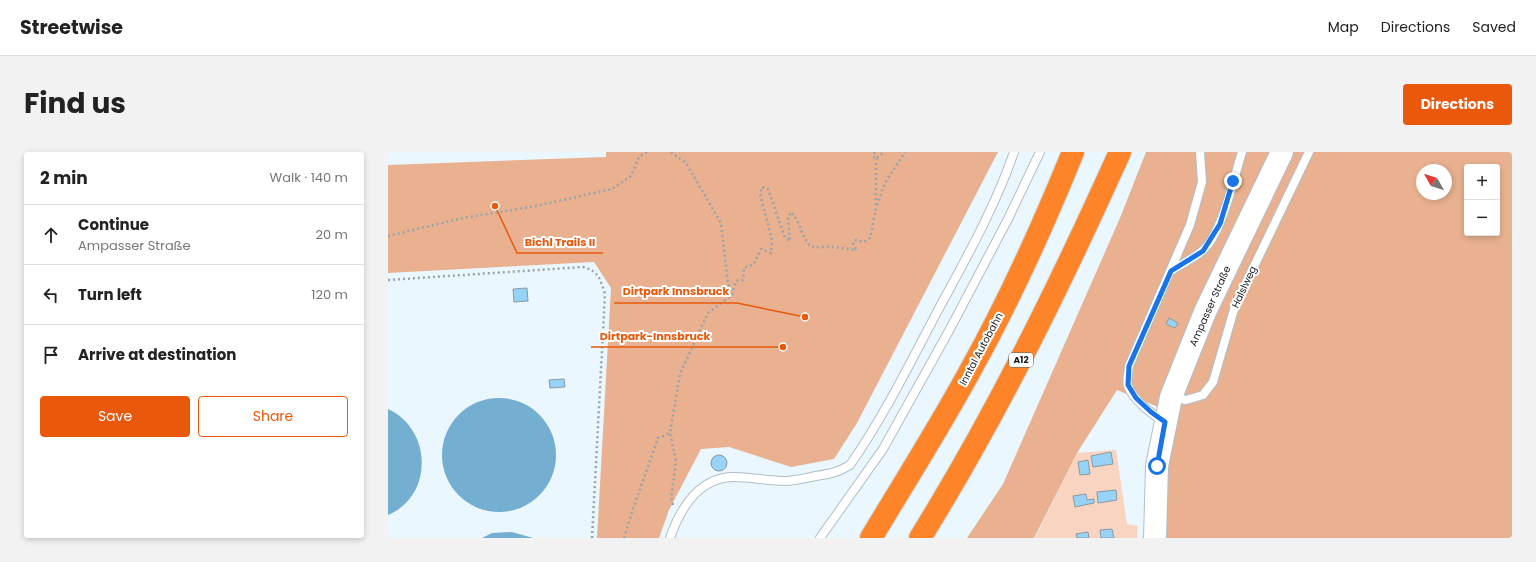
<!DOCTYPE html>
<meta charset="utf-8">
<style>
body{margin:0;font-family:Poppins,sans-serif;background:#f2f2f2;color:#222}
.controls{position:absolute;right:12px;top:12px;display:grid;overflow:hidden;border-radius:4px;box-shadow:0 2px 6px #0003}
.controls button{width:36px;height:36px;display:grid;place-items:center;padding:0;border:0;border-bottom:1px solid #e0e0e0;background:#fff;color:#222;font:20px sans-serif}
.compass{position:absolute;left:1028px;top:12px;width:36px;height:36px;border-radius:50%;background:#fff;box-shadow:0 2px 6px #0003;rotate:309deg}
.stop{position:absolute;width:12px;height:12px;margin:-9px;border:3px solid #1a73e8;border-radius:50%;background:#fff}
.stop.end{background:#1a73e8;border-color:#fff;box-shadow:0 1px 4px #0008}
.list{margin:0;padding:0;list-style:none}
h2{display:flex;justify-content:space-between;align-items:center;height:52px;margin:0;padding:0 16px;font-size:17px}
h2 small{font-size:13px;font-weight:400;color:#767676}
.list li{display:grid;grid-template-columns:26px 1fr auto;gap:12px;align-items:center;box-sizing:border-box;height:60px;padding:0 16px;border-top:1px solid #e0e0e0}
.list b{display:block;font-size:15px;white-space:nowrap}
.list p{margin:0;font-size:13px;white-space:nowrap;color:#767676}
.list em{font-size:13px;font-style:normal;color:#767676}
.actions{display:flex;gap:8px;padding:12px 16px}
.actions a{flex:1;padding:9px 0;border:1px solid #ea580c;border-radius:4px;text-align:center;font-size:14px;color:#ea580c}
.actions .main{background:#ea580c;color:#fff}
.icon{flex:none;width:22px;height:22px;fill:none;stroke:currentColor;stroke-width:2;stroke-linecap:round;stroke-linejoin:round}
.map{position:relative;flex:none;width:1124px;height:386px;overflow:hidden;border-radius:4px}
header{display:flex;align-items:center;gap:24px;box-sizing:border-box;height:56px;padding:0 20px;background:#fff;border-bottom:1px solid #e0e0e0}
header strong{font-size:19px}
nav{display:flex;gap:22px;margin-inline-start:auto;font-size:14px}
.intro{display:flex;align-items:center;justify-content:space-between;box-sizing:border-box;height:96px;padding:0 24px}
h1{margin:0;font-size:28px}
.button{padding:10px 18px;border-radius:4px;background:#ea580c;color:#fff;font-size:14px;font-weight:700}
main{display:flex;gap:24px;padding:0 24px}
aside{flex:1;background:#fff;border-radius:4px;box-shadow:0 2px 6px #0003}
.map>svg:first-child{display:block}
.green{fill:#f9d5c1}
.forest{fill:#e9b18f;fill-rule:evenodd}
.water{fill:#74afd2}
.building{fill:#97d3f7;stroke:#8b99a2}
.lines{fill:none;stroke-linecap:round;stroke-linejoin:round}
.service-casing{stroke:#b0bfc8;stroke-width:10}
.secondary-casing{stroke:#b0bfc8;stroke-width:24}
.motorway-casing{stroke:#d5d6d6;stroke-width:24}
.path{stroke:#99a3a9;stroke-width:2.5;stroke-dasharray:2 3;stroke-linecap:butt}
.service{stroke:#fff;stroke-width:8}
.secondary{stroke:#fff;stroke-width:22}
.motorway{stroke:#fd8429;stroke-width:22}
.route{stroke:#1a73e8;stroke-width:5}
.labels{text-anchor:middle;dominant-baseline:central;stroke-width:4;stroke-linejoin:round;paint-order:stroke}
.shield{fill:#fff;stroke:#5b5f62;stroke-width:1}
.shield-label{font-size:9px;font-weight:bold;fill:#151a1e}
.street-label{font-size:10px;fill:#151a1e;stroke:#fff}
.leader{fill:none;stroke:#e8590c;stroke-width:1.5}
.callout-dot{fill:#e8590c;stroke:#fff;stroke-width:1.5}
.callout-label{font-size:11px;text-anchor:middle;font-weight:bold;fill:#e8590c;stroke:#fff;stroke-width:4;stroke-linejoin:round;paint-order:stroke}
</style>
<header>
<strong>Streetwise</strong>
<nav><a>Map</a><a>Directions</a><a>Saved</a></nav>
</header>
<div class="intro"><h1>Find us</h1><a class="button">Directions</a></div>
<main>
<aside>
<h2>2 min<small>Walk · 140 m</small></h2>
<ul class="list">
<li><svg class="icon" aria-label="ahead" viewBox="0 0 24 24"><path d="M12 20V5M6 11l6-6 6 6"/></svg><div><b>Continue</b><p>Ampasser Straße</p></div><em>20 m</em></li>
<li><svg class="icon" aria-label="left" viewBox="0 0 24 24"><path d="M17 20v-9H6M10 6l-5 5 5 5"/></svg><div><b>Turn left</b></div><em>120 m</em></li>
<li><svg class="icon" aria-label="arrive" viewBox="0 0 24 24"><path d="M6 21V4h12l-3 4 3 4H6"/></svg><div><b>Arrive at destination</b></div></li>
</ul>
<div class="actions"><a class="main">Save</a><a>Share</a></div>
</aside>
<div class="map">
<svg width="1124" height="386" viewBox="0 0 1124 386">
<rect width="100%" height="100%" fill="#eaf7ff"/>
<polygon class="green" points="728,298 739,372 750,374 749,386 647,386 689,301"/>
<g class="forest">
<polygon points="218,0 610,0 469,271 446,307 403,315 341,295 313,297 281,358 271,386 209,386 223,136 206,110 0,121 0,13 218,5"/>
<path d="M758,0H1124V386H775L781,307L787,262L729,238L689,301L646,386H579L615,332L732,66ZM1079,15H1109V81H1079ZM1034,18H1058V42H1034Z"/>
</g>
<g class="water">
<circle cx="111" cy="303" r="57"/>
<path d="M0,257C44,277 46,344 0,363Z"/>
<polygon points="124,380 145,386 94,386 104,381"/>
</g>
<g class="building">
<polygon points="139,136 140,149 126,150 125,137"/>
<polygon points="781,166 790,171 787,176 778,172"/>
<polygon points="176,227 177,235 162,236 161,228"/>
<polygon points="723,300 725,312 705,315 703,304"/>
<circle cx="331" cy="311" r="8"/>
<polygon points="700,308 702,322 692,323 690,310"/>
<polygon points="728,338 729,348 710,351 709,340"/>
<polygon points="698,342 699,348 706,347 706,351 687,355 685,344"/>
<polygon points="724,377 726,386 713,386 712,378"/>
<polygon points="700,380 701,386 689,386 688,382"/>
</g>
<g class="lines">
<defs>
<g id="service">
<path d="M783,119C793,112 805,107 814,99C834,83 846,25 854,0"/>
<polyline points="783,245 798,248 815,243 825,230 847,154 921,0"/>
<path d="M776,270C763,261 746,249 740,234C738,228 741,220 741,214L802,73L814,30L812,0"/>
<path d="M282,386C292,357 311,325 346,325C363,325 380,329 397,329C407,329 418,326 428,324C441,322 451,320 462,313C495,266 521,213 548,162C576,110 607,56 626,0"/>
<polyline points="432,386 495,297 562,177 620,67 652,0"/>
</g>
<polyline id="secondary" points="767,386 769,314 783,245 817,160 894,0"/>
<g id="motorway">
<path d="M483,386C516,331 551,276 582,219C621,149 655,74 685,0"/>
<path d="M532,386C609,262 672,133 732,0"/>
</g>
</defs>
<use href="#service" class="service-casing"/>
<use href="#secondary" class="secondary-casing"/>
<use href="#motorway" class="motorway-casing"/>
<g class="path">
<polyline points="283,0 298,11 333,71 340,131 344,143"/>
<polyline points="487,0 485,4 488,7 496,0"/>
<polyline points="488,53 488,7"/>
<polyline points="0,84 75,66 148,54 224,37 243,24 251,5 259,0"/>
<path d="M0,128L195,115C211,119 212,127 217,142L204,386"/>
<path d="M344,143L348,129L355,128L356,116L366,112L373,97L383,101L384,88L372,42L374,35L380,37L397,86L402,89L400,65L403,60C413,70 412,83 423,95H446L468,98L465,91L468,88L476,90L482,86L488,56L497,31L517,0"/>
<polyline points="285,353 283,346 288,310 282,281 292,222 320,161 344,143"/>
<polyline points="236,386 245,357 270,286 282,281"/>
</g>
<use href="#service" class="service"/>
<use href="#secondary" class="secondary"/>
<use href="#motorway" class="motorway"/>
</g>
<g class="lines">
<polyline class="route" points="769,314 777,270 763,260 748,246 740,233 741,214 783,119 815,99 832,72 845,29"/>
</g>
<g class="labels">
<rect class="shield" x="621" y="201" width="24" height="14" rx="3"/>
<g class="shield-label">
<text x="633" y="208">A12</text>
</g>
<g class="street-label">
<text transform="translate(856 135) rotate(-65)">Halslweg</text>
<text transform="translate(822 154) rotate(-66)">Ampasser Straße</text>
<text transform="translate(593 197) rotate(-62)">Inntal Autobahn</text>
</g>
</g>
<path class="leader" d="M107 54L129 101H215M417 165L349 151H226M395 195L330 195H203"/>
<g class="callout-dot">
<circle cx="107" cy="54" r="4"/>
<circle cx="417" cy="165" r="4"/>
<circle cx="395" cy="195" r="4"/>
</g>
<g class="callout-label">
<text x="172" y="94">Bichl Trails II</text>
<text x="288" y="143">Dirtpark Innsbruck</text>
<text x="267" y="188">Dirtpark-Innsbruck</text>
</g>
</svg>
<div class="controls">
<button>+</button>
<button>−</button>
</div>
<svg class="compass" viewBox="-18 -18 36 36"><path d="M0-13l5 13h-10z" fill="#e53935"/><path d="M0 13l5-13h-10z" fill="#767676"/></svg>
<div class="stop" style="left:769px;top:314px"></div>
<div class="stop end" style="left:845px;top:29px"></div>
</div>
</main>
